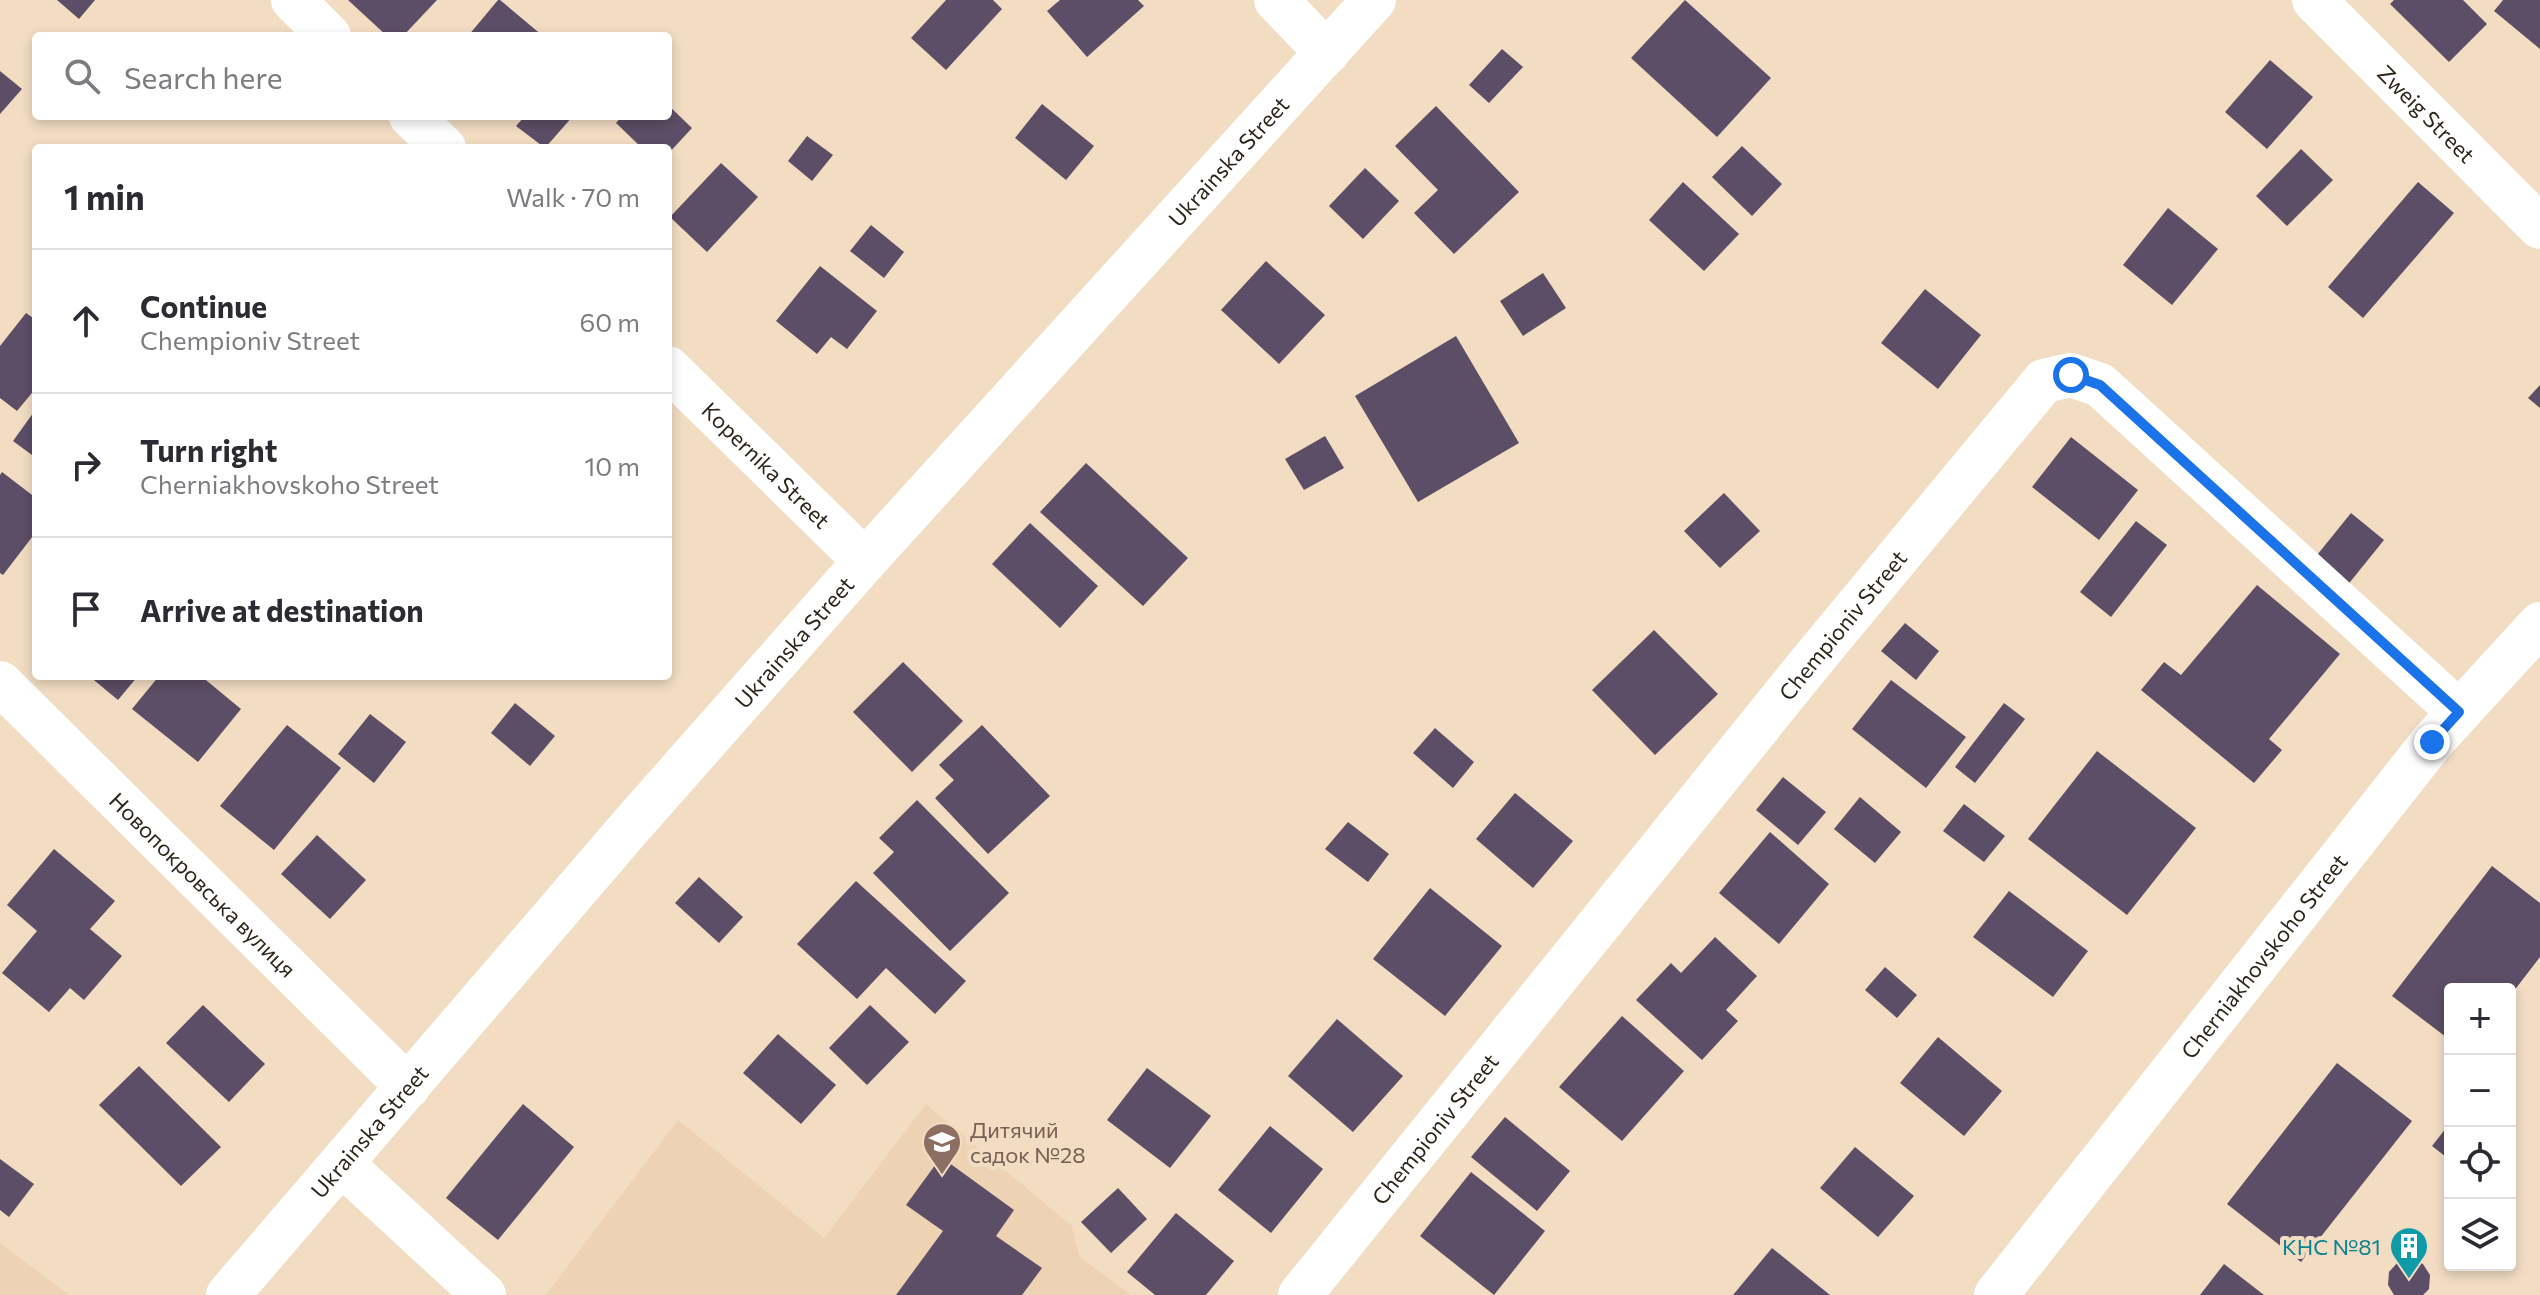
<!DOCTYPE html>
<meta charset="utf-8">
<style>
body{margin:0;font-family:Commissioner,sans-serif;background:#f7f7f7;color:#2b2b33}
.controls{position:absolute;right:24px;bottom:24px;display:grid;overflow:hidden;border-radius:8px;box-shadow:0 4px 12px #0003}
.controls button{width:72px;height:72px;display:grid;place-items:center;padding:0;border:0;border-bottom:2px solid #e1e1e2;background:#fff;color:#2b2b33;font:40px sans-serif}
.stop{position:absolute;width:24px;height:24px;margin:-18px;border:6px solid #1a73e8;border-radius:50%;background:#fff}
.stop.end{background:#1a73e8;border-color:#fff;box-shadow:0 2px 8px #0008}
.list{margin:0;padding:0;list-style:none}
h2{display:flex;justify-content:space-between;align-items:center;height:104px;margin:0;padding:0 32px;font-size:34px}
h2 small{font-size:26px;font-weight:400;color:#7c7c81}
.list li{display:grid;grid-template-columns:52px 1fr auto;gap:24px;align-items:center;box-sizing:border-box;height:144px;padding:0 32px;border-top:2px solid #e1e1e2}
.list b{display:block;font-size:30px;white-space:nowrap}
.list p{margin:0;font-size:26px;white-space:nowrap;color:#7c7c81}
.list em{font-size:26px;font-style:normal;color:#7c7c81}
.icon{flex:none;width:44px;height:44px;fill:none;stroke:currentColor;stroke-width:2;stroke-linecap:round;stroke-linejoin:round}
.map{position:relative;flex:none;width:2540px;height:1295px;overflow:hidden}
.search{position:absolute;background:#fff;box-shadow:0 4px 12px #0003;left:32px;top:32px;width:640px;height:88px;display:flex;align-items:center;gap:20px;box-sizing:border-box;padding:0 28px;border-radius:8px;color:#7c7c81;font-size:30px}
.panel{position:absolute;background:#fff;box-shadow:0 4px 12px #0003;left:32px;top:144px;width:640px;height:536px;border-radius:8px}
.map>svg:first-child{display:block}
.built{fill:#edd3b3}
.building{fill:#5c4e66}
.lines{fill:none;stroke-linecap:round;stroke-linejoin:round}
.street{stroke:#fff;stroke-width:44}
.secondary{stroke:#fff;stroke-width:44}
.route{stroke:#1a73e8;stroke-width:10}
.labels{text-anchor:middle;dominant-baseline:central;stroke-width:8;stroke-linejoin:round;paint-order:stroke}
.street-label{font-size:22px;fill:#2d251b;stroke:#f2ddc3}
.education-label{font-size:22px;fill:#785e54;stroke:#f2ddc3;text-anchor:start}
.culture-label{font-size:22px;fill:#0d838f;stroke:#f2ddc3;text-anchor:end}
</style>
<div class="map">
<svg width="2540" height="1295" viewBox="0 0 2540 1295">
<rect width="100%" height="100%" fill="#f2ddc3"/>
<g class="built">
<polygon points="926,1104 1072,1226 1079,1256 1131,1295 546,1295 678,1120 824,1238"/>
<polygon points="0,1243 69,1295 0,1295"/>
</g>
<g class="building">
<polygon points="57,0 95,0 79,19"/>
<polygon points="348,0 437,0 403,36 387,36"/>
<polygon points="498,0 500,0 543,36 468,36"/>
<polygon points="946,0 993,0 1002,9 946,70 911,38"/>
<polygon points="1060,0 1138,0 1144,6 1087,57 1047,11"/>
<polygon points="1685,0 1771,78 1717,137 1631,58"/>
<polygon points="2394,0 2463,0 2487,24 2449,62 2390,4"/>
<polygon points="2503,0 2540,0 2540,49 2494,11"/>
<polygon points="1502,49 1523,67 1489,103 1469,85"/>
<polygon points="2270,60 2313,97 2267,149 2225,112"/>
<polygon points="0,71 22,89 0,114"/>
<polygon points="1042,104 1094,146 1066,180 1015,138"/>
<polygon points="668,105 692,128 668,154 668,148 642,148 616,123 622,116 668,116"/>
<polygon points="1436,106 1519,192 1454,254 1414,213 1438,190 1395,146"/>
<polygon points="525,116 573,116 545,148 516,126"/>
<polygon points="807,136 833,155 812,181 788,161"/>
<polygon points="1742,146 1782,184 1752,216 1712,177"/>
<polygon points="2301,149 2333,180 2287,226 2256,196"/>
<polygon points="721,163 758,197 707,252 670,217"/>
<polygon points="1365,168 1399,201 1363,239 1329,206"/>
<polygon points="1683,182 1739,234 1704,271 1649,220"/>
<polygon points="2418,182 2454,213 2363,318 2328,287"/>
<polygon points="2168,208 2218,249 2172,305 2123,265"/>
<polygon points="871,225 904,252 884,278 850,251"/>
<polygon points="1266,261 1325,315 1279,364 1221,310"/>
<polygon points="820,266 877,311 847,349 831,337 817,354 776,321"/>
<polygon points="1543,273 1566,308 1523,336 1500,301"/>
<polygon points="1925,289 1981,335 1938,389 1881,343"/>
<polygon points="26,313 36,320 36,388 17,411 0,398 0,346"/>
<polygon points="1456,336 1519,443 1418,502 1355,396"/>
<polygon points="2540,385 2540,408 2528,398"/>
<polygon points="36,409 36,458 13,441"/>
<polygon points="1325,436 1344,468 1304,490 1285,459"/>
<polygon points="2071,437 2138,490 2099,540 2032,487"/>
<polygon points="1086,463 1188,558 1143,606 1040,512"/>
<polygon points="2,472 36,498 36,532 3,575 0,573 0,475"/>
<polygon points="1724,493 1760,531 1720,568 1684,531"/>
<polygon points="2351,513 2384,540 2342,592 2309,565"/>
<polygon points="2136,521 2167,545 2111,617 2080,592"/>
<polygon points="1030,523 1098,586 1060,628 992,564"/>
<polygon points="2257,585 2340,654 2269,739 2282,750 2254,783 2141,690 2164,662 2181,675"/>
<polygon points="1905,623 1939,651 1916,680 1881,651"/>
<polygon points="1654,630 1718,694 1655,755 1592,690"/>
<polygon points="903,662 963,721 912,772 853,712"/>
<polygon points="89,676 138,676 118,700"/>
<polygon points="159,676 201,676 241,709 198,762 132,709"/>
<polygon points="1891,680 1966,737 1926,788 1852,729"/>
<polygon points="515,703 555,736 530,766 491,733"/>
<polygon points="2004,703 2025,719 1975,783 1955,767"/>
<polygon points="370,714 406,742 374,783 338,754"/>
<polygon points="287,725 341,768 274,850 220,806"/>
<polygon points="982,725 1050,796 988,854 935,798 954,780 939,765"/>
<polygon points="1435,728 1474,762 1453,788 1413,753"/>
<polygon points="2097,751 2196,828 2127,915 2028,839"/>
<polygon points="1783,777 1826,812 1798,845 1756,810"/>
<polygon points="1515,793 1573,841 1533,888 1476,839"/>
<polygon points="1860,797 1901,832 1875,863 1834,829"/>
<polygon points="917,800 1009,893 950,951 873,873 894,852 879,838"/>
<polygon points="1964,804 2005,836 1984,862 1943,831"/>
<polygon points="1348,822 1389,854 1368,882 1325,849"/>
<polygon points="1770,832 1829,884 1779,944 1719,893"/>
<polygon points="317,835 366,880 330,919 281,874"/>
<polygon points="54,849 115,901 90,929 122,956 84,1000 70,988 49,1012 2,973 37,931 7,905"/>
<polygon points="2492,866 2540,903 2540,957 2510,996 2510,989 2450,989 2450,1040 2392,996"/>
<polygon points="699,877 743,917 719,943 675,903"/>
<polygon points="856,881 966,981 935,1014 886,968 857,999 797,944"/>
<polygon points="1430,888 1502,946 1445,1016 1373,959"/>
<polygon points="2009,891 2088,951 2053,997 1973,937"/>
<polygon points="1715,937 1757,976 1726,1010 1738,1021 1702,1060 1636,1000 1671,963 1681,973"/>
<polygon points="1885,967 1917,995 1897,1018 1865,990"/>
<polygon points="203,1005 265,1064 229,1102 166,1043"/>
<polygon points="870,1005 909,1042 867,1085 829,1048"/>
<polygon points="1622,1016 1684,1071 1622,1141 1559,1087"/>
<polygon points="1337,1019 1403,1076 1353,1132 1288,1076"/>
<polygon points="778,1034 836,1085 801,1124 743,1073"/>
<polygon points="1938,1037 2002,1091 1964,1136 1900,1083"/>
<polygon points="2337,1063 2412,1121 2301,1262 2227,1204"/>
<polygon points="139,1066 221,1147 181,1186 99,1105"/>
<polygon points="1147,1068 1211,1116 1170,1168 1107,1120"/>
<polygon points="523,1104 574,1147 498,1240 446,1198"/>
<polygon points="1505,1117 1570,1171 1537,1211 1471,1157"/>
<polygon points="2450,1123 2450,1160 2432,1146"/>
<polygon points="1270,1126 1323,1169 1271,1233 1218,1190"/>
<polygon points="1855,1147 1914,1196 1878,1237 1820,1188"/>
<polygon points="941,1157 1014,1210 996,1236 1042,1268 1022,1295 896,1295 943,1231 906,1205"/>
<polygon points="0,1159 34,1184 9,1217 0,1210"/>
<polygon points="1471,1172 1545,1231 1494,1295 1420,1236"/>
<polygon points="1118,1188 1147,1219 1111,1253 1081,1222"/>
<polygon points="1176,1213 1234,1261 1206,1295 1155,1295 1127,1272"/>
<polygon points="1772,1248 1830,1295 1733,1295"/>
<polygon points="2411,1259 2423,1264 2430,1275 2429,1289 2423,1295 2394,1295 2388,1285 2389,1272 2398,1262"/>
<polygon points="2224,1264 2264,1295 2200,1295"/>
</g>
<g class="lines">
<g class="street">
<polyline points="293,0 329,36"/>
<polyline points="1276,0 1327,53"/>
<polyline points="411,116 444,148"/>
<path id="s1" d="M668,368L865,561"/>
<path id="s2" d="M0,683L408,1087"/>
<polyline points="343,1165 484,1295"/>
<path id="s3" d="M1300,1295L1815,657L2044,381L2071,375L2100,385L2459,712"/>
<path id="s4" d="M1996,1295L2432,742L2540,624"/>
</g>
<g class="secondary">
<path id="s5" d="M2314,0L2540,227"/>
<path id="s6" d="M228,1295L631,826L865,561L1374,0"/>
</g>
</g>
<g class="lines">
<polyline class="route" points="2071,375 2100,385 2459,712 2432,742"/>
</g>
<defs>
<symbol id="school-pin" viewBox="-11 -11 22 30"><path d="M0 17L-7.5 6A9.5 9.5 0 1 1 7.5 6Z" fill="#8d6e63" stroke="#f2ddc3"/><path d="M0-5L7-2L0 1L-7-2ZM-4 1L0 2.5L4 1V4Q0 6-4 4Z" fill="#fff"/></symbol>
<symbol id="building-pin" viewBox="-11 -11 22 30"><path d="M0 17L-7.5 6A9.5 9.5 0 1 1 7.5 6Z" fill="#0f9aa8" stroke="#f2ddc3"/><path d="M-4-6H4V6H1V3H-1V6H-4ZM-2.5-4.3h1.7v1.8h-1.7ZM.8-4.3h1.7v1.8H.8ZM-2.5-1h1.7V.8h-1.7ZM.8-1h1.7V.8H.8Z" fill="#fff"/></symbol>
</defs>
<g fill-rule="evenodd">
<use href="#school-pin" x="920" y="1120" width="44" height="60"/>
<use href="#building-pin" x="2387" y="1224" width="44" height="60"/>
</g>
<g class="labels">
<g class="street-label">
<text stroke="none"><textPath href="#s5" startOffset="160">Zweig Street</textPath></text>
<text stroke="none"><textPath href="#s6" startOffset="1512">Ukrainska Street</textPath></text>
<text stroke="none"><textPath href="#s1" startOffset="138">Kopernika Street</textPath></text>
<text stroke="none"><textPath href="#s3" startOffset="862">Chempioniv Street</textPath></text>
<text stroke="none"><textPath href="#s6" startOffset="864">Ukrainska Street</textPath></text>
<text stroke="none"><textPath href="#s2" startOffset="286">Новопокровська вулиця</textPath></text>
<text stroke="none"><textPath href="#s4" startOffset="432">Cherniakhovskoho Street</textPath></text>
<text stroke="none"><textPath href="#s3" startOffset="214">Chempioniv Street</textPath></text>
<text stroke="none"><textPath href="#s6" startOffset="216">Ukrainska Street</textPath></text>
</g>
<g class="education-label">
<text x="970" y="1129">Дитячий<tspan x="970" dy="25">садок №28</tspan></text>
</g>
<g class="culture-label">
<text x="2381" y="1246">КНС №81</text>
</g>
</g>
</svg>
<div class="controls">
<button>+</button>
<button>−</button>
<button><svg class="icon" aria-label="locate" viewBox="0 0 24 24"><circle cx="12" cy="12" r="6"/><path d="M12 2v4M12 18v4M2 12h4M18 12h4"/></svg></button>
<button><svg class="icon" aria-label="layers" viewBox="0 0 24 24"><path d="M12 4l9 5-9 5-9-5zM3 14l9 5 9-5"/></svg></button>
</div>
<div class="stop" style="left:2071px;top:375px"></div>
<div class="stop end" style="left:2432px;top:742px"></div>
<div class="search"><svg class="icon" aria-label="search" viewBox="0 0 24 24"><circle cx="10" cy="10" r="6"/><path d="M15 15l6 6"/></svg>Search here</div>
<section class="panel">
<h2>1 min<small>Walk · 70 m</small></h2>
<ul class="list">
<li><svg class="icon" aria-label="ahead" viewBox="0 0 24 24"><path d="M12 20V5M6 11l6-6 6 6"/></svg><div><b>Continue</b><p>Chempioniv Street</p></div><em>60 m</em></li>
<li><svg class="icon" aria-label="right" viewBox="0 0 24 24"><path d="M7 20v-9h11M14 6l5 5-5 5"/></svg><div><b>Turn right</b><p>Cherniakhovskoho Street</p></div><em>10 m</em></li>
<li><svg class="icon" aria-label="arrive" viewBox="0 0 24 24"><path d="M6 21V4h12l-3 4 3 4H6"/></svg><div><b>Arrive at destination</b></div></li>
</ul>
</section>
</div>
